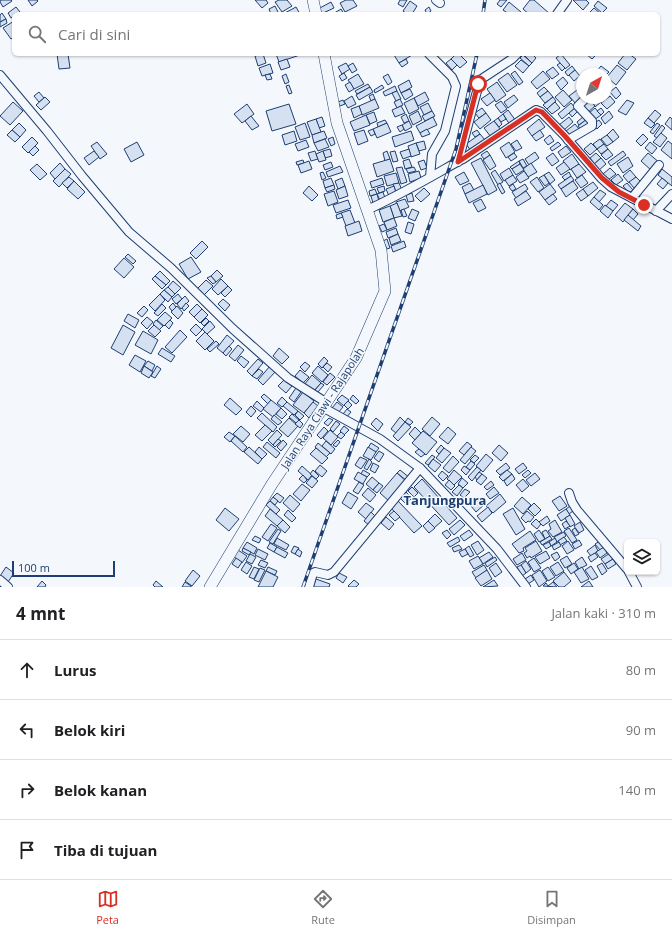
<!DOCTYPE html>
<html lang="id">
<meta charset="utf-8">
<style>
body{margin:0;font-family:"Open Sans",sans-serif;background:#f2f2f2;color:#202124}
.controls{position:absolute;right:12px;bottom:12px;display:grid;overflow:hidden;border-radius:6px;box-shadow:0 1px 3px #0004}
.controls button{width:36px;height:36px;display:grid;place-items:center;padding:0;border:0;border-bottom:1px solid #e0e0e0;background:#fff;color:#202124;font:20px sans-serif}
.compass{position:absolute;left:576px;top:68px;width:36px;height:36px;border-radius:50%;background:#fff;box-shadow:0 1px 3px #0004;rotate:39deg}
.scale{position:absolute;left:12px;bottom:10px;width:103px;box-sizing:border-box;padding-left:4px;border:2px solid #1d3f73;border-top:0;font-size:11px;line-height:14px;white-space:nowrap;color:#1d3f73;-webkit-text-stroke:3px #f4f7fb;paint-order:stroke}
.stop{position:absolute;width:12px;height:12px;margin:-9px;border:3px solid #d93025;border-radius:50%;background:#fff}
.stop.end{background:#d93025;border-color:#fff;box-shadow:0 1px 4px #0008}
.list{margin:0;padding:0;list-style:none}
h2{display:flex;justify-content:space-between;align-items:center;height:52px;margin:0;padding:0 16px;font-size:17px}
h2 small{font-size:13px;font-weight:400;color:#757577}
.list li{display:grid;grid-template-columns:26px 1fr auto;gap:12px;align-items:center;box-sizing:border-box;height:60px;padding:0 16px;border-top:1px solid #e0e0e0}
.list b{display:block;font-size:15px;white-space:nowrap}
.list em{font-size:13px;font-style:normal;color:#757577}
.icon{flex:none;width:22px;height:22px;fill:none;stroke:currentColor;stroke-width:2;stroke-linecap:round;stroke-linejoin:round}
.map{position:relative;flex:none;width:672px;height:587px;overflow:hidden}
.search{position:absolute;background:#fff;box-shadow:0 1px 3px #0004;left:12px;right:12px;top:12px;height:44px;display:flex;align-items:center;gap:10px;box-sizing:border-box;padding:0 14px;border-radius:6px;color:#757577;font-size:15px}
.sheet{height:292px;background:#fff}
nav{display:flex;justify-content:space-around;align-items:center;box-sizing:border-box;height:56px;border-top:1px solid #e0e0e0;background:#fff;font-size:11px;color:#757577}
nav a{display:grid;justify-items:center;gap:2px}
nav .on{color:#d93025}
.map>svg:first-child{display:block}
.building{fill:#d5e0f0;stroke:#1d3f73}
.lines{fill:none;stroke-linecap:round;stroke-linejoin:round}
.minor-casing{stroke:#1d3f73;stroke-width:10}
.highway-casing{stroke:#1d3f73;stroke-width:12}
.minor{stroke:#f4f7fb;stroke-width:8}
.highway{stroke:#f4f7fb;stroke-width:11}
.rail-casing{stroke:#1d3f73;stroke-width:3.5}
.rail{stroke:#f4f7fb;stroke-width:2;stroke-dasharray:6;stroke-linecap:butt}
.route{stroke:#d93025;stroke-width:5}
.labels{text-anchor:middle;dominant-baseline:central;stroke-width:3;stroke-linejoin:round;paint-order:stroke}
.street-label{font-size:11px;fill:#1d3f73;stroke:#f4f7fb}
.quarter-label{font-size:13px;font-weight:bold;fill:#1d3f73;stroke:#f4f7fb}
</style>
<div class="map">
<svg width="672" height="587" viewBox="0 0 672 587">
<rect width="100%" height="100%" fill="#f4f7fb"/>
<g class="building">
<polygon points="1,0 11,0 12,1 3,7 0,2"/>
<polygon points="28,0 37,0 38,1 32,6"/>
<polygon points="255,0 266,0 268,3 262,8"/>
<polygon points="279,0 287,0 292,6 282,12 275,2"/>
<polygon points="346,0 353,0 357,6 345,12 340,3"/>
<polygon points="400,0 407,0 403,7 398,4"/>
<polygon points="500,0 507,0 501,7 497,4"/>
<polygon points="530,0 534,0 550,14 529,14 523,9"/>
<polygon points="573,0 586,0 589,3 583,10"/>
<polygon points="410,1 417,6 412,14 407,14 403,11"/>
<polygon points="598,1 607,8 602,13 594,6"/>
<polygon points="331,2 334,8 321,14 318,9"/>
<polygon points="509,2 521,12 520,14 509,14 503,10"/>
<polygon points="275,6 279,14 271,14 269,9"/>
<polygon points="16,7 20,12 14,14 14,16 11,18 8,13"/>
<polygon points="296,7 300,14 283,14"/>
<polygon points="429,7 431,11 427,14 425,10"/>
<polygon points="594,8 601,14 588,14"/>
<polygon points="341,9 344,14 333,14 336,12"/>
<polygon points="2,13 6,19 0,22 0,15"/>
<polygon points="6,19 7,23 0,27 0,22"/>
<polygon points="14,21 14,37 11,39 3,28"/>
<polygon points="57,54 68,54 70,68 59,69"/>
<polygon points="263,54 266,63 258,66 255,56"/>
<polygon points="276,54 303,54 279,62"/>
<polygon points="395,54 411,54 412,55 399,63 394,55"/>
<polygon points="456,54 459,54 467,62 460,68 451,59"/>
<polygon points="523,54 532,54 536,58 532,63"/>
<polygon points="561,54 570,65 565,69 556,58"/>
<polygon points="586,54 597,54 592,59"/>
<polygon points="625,54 629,54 636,59 627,70 618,63"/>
<polygon points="523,55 532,63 529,66 520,58"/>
<polygon points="287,59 290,67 281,70 278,62"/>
<polygon points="406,59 408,63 402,67 399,63"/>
<polygon points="451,59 457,65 452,70 446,63"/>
<polygon points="521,60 529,66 523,73 515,66"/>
<polygon points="346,63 350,69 342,74 338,67"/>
<polygon points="353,63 357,70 352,73 348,66"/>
<polygon points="560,63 565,68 562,71 557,65"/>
<polygon points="270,64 273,73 262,76 259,68"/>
<polygon points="617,65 626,72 616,85 607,77"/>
<polygon points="572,66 575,70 568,76 565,72"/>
<polygon points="601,66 609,72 606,75 598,74 596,72"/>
<polygon points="553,67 559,74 552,79 546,72"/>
<polygon points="575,70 580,76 574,81 569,75"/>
<polygon points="515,71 523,82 519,85 511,74"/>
<polygon points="543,71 550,79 537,89 531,82"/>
<polygon points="344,73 347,78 342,81 339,76"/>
<polygon points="508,73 517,85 507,92 498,80"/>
<polygon points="270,74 272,79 267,80 265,75"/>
<polygon points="286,74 289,82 285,84 282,76"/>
<polygon points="358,74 364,84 354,89 348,80"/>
<polygon points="388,74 392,82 388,85 383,77"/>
<polygon points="563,77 568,83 561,90 556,83"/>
<polygon points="409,80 412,87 401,93 398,86"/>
<polygon points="350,82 354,89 349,92 345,85"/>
<polygon points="497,82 506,95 496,102 487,89"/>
<polygon points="368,84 370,87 357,94 355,91"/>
<polygon points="289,85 292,93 289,94 286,86"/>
<polygon points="382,85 384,88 375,93 374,90"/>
<polygon points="395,86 397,91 385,96 383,92"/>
<polygon points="370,87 373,92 359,100 356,95"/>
<polygon points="544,87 548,91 540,97 537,93"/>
<polygon points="616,87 621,94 616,99 610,92"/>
<polygon points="410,89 413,95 405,100 401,93"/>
<polygon points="563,90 572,100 564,107 555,97"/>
<polygon points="577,90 582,97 576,104 569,96"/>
<polygon points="397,91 401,99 396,101 392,93"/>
<polygon points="548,91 553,97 545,103 540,97"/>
<polygon points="39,92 44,98 39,102 34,96"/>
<polygon points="425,92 429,100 418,106 414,98"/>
<polygon points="490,93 495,100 487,106 481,99"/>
<polygon points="373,94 375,99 371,101 369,96"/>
<polygon points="514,95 518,100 508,108 504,102"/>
<polygon points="352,96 356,104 348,108 344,101"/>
<polygon points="610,96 615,102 607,109 601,103"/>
<polygon points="45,97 50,102 41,110 36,105"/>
<polygon points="553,97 556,101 547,109 543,105"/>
<polygon points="414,98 419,109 409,114 404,103"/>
<polygon points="588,98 597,98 601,102 595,107"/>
<polygon points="375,99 379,108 362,115 359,106"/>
<polygon points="400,99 403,105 397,108 394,102"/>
<polygon points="343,100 345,104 340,106 338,102"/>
<polygon points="590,100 595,106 587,113 582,107"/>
<polygon points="627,100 634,103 626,115 618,111"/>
<polygon points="501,101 507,109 501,113 495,105"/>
<polygon points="13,102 23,111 10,125 0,116"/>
<polygon points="555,102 560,108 552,114 547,109"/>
<polygon points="428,103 432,111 424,115 420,107"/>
<polygon points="571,103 575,108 562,119 558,114"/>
<polygon points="247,104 254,114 242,123 234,114"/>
<polygon points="289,104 296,124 272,131 266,111"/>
<polygon points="359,106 362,114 354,118 351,109"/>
<polygon points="401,106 405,113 395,117 392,110"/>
<polygon points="482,108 486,113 479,118 475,113"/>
<polygon points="575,108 578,111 572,117 569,113"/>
<polygon points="595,108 601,115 594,120 589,113"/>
<polygon points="601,108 604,112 601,115 597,111"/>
<polygon points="508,110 516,121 510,125 503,114"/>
<polygon points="655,110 661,115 654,123 648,118"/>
<polygon points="418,111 422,120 413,125 409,116"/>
<polygon points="432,111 435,116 425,121 422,116"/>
<polygon points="609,111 613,117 605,124 601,118"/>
<polygon points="374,112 377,121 370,124 366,115"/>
<polygon points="486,113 491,120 480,129 474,122"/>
<polygon points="406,114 409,121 404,123 401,117"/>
<polygon points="503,114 506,119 501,122 498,118"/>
<polygon points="366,115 370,125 354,131 350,122"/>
<polygon points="251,116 259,126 252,130 245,121"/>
<polygon points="584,116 587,119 579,125 577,122"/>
<polygon points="322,117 325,126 319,128 316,119"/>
<polygon points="433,117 437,125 420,133 416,126"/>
<polygon points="569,117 573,122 564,130 559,125"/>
<polygon points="670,117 672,119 672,130 665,124"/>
<polygon points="498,118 502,124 499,127 494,121"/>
<polygon points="648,118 655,124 651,128 644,123"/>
<polygon points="316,119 321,132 312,135 307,122"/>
<polygon points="539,119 545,127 532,136 527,129"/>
<polygon points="587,119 590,124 582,131 578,126"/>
<polygon points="385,120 387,123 378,127 377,123"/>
<polygon points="599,120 602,124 597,129 593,124"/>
<polygon points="409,121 412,127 405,131 402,125"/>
<polygon points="494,121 501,130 491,137 484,128"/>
<polygon points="19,123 26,130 20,137 12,130"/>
<polygon points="305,123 310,137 300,140 295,127"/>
<polygon points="387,123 391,132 377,138 373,129"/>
<polygon points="657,123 660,125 653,134 650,132"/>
<polygon points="575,124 579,129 570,136 566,131"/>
<polygon points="402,125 404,129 400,132 397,127"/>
<polygon points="662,125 665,128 657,138 654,136"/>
<polygon points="373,129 375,134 371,136 368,131"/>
<polygon points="427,129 430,134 422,137 420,133"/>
<polygon points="613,129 619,137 613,142 607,135"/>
<polygon points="12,130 20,137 15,142 7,135"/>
<polygon points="364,130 368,141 358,145 354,133"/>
<polygon points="477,130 480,134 475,137 472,133"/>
<polygon points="540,130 544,136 536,141 532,136"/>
<polygon points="294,131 297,141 285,145 282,135"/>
<polygon points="324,131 327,138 314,143 312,135"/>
<polygon points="411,131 414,140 395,147 392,137"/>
<polygon points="661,133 667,138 660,147 653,142"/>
<polygon points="480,134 485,140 471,151 466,144"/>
<polygon points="643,134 648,139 641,146 636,141"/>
<polygon points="550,135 554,141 548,145 544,140"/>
<polygon points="607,135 613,142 607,146 601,139"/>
<polygon points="32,137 38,143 28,153 22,147"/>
<polygon points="333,137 335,144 331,146 328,139"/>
<polygon points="325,139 329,147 318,151 314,143"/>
<polygon points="600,139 604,144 597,149 593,144"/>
<polygon points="306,140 309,147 298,151 295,144"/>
<polygon points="517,140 522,148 516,151 511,144"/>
<polygon points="424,141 426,149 419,151 416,143"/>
<polygon points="668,141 672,144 672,159 661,150"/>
<polygon points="97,142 107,154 100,159 91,146"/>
<polygon points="137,142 144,155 131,162 124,149"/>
<polygon points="509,142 515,152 506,158 500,148"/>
<polygon points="558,142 561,145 552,151 550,148"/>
<polygon points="650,142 657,148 652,154 645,148"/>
<polygon points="416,143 420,154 411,157 408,146"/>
<polygon points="591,143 597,149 590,155 584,149"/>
<polygon points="604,144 608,149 601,154 597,149"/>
<polygon points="35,146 39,150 33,156 29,152"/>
<polygon points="566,146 571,152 562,158 558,152"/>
<polygon points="330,149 332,156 325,158 323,151"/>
<polygon points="409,149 411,156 403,159 400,152"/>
<polygon points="608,149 613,155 606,160 601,155"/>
<polygon points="94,151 99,157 89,165 84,158"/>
<polygon points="315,151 318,159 311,161 308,153"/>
<polygon points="323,151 326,160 319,162 316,154"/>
<polygon points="387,151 390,159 385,161 383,153"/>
<polygon points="395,151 398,161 393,162 390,152"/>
<polygon points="487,151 490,155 484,159 481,155"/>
<polygon points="623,151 626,155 611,166 608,162"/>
<polygon points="535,152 539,158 529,165 525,159"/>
<polygon points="514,153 517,157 511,161 508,157"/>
<polygon points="553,153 559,161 552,166 546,158"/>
<polygon points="596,153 601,158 594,164 590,158"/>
<polygon points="648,153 660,163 652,171 641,161"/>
<polygon points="572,154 579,164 570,170 563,161"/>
<polygon points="490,155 496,166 490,170 483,160"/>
<polygon points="628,157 633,166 623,173 617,164"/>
<polygon points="481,158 497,190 488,195 471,163"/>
<polygon points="601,158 606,164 598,171 593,165"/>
<polygon points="390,159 394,171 377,177 373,164"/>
<polygon points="409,159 412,167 405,169 403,161"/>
<polygon points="523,159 527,166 523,168 519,161"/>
<polygon points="303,160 304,163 297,165 296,162"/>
<polygon points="424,160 427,168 421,170 418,162"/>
<polygon points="309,161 312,169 301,173 298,165"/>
<polygon points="519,161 520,164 512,169 510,167"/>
<polygon points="331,162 333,167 325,170 323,165"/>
<polygon points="564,162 570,169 561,175 556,168"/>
<polygon points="60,163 65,169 55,179 50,173"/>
<polygon points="531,163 537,172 528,177 523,169"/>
<polygon points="37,164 47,174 40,180 30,170"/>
<polygon points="520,164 524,170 516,175 512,169"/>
<polygon points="579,164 586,172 577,178 571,169"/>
<polygon points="340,166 343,172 328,177 326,172"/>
<polygon points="402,167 407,182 401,184 396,168"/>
<polygon points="414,167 416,171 408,173 406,169"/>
<polygon points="509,168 513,175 504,181 500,174"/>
<polygon points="610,168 616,174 608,180 603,174"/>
<polygon points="65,169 71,174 59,187 53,181"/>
<polygon points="662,169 672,177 672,186 658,175"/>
<polygon points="495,170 503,182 498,185 491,173"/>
<polygon points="630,170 636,177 629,183 623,176"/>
<polygon points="419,171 421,178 410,182 408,174"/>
<polygon points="524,171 529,178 520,183 516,177"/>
<polygon points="323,172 326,178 322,180 320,173"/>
<polygon points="464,172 469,181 460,185 455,177"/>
<polygon points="549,172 555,180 550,184 544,175"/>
<polygon points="569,172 571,176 565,180 562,177"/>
<polygon points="396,173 399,183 387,186 384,176"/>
<polygon points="618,174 623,180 616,185 611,180"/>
<polygon points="513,175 517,181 509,186 505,180"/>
<polygon points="544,175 549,183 545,186 539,178"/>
<polygon points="582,175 588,183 581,188 575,180"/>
<polygon points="571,176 574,180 561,189 558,185"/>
<polygon points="69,177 74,181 67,188 62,183"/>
<polygon points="537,177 544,188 538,192 530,182"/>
<polygon points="636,177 641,182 634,188 629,182"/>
<polygon points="331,178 334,185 325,188 323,181"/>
<polygon points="342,178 345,186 338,189 335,181"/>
<polygon points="382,178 384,184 372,188 370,182"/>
<polygon points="662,178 668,183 663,189 657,184"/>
<polygon points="74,181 85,192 78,199 67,189"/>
<polygon points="573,181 578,188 566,197 561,189"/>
<polygon points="593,182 598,188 588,196 583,189"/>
<polygon points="399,183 402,190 396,192 393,184"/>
<polygon points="470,183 474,190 465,194 462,187"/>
<polygon points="500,183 505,192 502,194 497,185"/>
<polygon points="627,183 633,190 629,193 623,186"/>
<polygon points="513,184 516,189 512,191 509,187"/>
<polygon points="525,184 528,189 516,198 512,192"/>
<polygon points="550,184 556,192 545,200 539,192"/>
<polygon points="334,185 335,189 327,192 325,188"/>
<polygon points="483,185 487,194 469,203 465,194"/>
<polygon points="309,186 318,195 312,201 303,193"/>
<polygon points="345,186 348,196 339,199 336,190"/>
<polygon points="384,186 385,191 379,193 377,188"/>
<polygon points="394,186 396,193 389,196 386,189"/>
<polygon points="424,188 430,194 421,202 415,196"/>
<polygon points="375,189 377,194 370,196 369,191"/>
<polygon points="583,189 588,196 581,201 576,194"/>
<polygon points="600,190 606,194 599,202 594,197"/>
<polygon points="334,191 338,202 328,206 324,194"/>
<polygon points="526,191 531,198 518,206 514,199"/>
<polygon points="383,192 385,198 380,200 377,194"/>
<polygon points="412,193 414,201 408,202 406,195"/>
<polygon points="377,194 379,201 373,203 371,196"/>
<polygon points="553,194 557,199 549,205 545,200"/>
<polygon points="594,197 603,205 599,210 590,202"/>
<polygon points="405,199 409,207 400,211 396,202"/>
<polygon points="481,199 486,208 478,212 473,203"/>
<polygon points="348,200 351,208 336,213 333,205"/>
<polygon points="611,200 618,205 613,211 606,206"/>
<polygon points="397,203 402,216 394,218 390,206"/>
<polygon points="625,203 633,209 623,222 615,215"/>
<polygon points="605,205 613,211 608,218 600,211"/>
<polygon points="390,206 394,218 383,222 379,210"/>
<polygon points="404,209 407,216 403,217 401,210"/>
<polygon points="412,209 419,212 415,221 408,218"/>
<polygon points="633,209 638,214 633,220 628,215"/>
<polygon points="350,210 355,223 346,226 341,213"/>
<polygon points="341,213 343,217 337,219 336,215"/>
<polygon points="628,215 641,226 638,231 624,220"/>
<polygon points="394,218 397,226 387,230 384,222"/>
<polygon points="359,221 362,231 348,236 345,226"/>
<polygon points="408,222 414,224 411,234 405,232"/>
<polygon points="384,224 387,230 382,232 379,226"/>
<polygon points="396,228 398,234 388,238 386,232"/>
<polygon points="398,234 401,241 391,245 389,238"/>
<polygon points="387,239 390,248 387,249 383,241"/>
<polygon points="202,241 208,247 196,259 190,253"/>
<polygon points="404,241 406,247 393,252 391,246"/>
<polygon points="128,254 136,261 133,264 125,257"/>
<polygon points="191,257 201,272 188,279 179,264"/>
<polygon points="124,258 134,267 124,278 114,269"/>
<polygon points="217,270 223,276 216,282 211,276"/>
<polygon points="160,271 170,281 166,285 155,276"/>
<polygon points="155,276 166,285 162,289 152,279"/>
<polygon points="211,276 216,282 213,284 207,278"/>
<polygon points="221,279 228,286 218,295 212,289"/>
<polygon points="206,280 213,286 203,296 196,290"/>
<polygon points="173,281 181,288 175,294 168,287"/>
<polygon points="228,286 232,290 225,297 221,293"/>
<polygon points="168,287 175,294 172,297 164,290"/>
<polygon points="164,290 172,297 168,302 160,294"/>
<polygon points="160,294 165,300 155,311 149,305"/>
<polygon points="178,294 182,299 176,304 172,299"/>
<polygon points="185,296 189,301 181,309 177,304"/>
<polygon points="223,299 230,305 225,311 218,304"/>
<polygon points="173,303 176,307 172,311 169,307"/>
<polygon points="186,303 189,306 184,311 182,308"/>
<polygon points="162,304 166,308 158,316 154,313"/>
<polygon points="197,304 202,309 194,317 189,312"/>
<polygon points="144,306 148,310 142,317 137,313"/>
<polygon points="177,306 183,313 178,319 171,312"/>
<polygon points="202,309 208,315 200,323 194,317"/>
<polygon points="165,312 172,318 164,326 157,320"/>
<polygon points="128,314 139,320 135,328 124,321"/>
<polygon points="147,317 153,322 147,329 141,323"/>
<polygon points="206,318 209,321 204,326 201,323"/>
<polygon points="156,320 163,326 159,330 153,324"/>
<polygon points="170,320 173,323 169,329 165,325"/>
<polygon points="210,321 215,327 207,334 202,329"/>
<polygon points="196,324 202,330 196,336 190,330"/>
<polygon points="123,325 135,332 123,355 111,348"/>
<polygon points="154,325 161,331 155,337 148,331"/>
<polygon points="180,330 187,337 172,353 165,347"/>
<polygon points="143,331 158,340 151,354 135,345"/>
<polygon points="205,332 214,341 205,350 196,341"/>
<polygon points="227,335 234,341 223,353 217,348"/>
<polygon points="216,341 219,344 210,352 207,349"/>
<polygon points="238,345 244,350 235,361 229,356"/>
<polygon points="229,346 232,349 226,356 223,353"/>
<polygon points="162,348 175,356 171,362 158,354"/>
<polygon points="279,348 289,357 282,364 273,356"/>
<polygon points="135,355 146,361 140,372 129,365"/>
<polygon points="241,356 249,362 244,368 237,361"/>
<polygon points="324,357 328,361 322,368 318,364"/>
<polygon points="258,359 263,363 252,376 247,371"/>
<polygon points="148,361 155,365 152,371 144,366"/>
<polygon points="305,362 310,366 305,372 300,367"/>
<polygon points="327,363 332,367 328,372 323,367"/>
<polygon points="144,366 153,372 149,378 141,373"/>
<polygon points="157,366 161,369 155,378 151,376"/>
<polygon points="270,366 276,371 263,385 258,380"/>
<polygon points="318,366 328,375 322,382 312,373"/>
<polygon points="259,369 263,372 257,379 252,376"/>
<polygon points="300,370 309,377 303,383 295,376"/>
<polygon points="330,373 335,377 327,385 323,382"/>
<polygon points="312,375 321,383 313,392 304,385"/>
<polygon points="284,380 292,386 286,393 278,386"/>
<polygon points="321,383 324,385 317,393 315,390"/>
<polygon points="296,388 301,392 294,402 289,398"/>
<polygon points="303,392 314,401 304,413 293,405"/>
<polygon points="264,394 271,400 268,404 261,397"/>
<polygon points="342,395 349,400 344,406 337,400"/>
<polygon points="353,395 359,401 356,404 350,399"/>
<polygon points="282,397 287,402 282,407 277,403"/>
<polygon points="230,398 242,409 236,415 224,405"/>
<polygon points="271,400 281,408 273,417 263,409"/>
<polygon points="257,401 264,408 261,412 253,406"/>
<polygon points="348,401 352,405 348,409 344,405"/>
<polygon points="287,402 298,411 294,415 283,406"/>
<polygon points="313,402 318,406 309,418 304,413"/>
<polygon points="337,402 343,407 338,413 332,408"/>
<polygon points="251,406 256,411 251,417 246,412"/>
<polygon points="281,408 287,414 282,419 276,414"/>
<polygon points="347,409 351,412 346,418 343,414"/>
<polygon points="298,411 304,416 300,420 295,415"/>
<polygon points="262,413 277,427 273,432 257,418"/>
<polygon points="292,414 299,420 296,423 289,417"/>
<polygon points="274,415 282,422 278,425 271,419"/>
<polygon points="400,417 405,422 396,433 391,429"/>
<polygon points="432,417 440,424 430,436 422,429"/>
<polygon points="289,418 298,426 288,437 279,429"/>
<polygon points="329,418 333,420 328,426 324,423"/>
<polygon points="376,418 383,424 378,431 371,424"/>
<polygon points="408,418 413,422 410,425 405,422"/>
<polygon points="299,420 303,424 300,428 295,424"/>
<polygon points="336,421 340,424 333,432 330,429"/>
<polygon points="405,422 411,427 398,441 393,436"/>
<polygon points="265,425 272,431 262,441 255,435"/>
<polygon points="241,426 250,434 243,442 233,434"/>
<polygon points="344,426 349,430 344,435 340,431"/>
<polygon points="324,427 328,431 321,439 317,435"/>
<polygon points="415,427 421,433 415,440 409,434"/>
<polygon points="448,427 456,434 448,444 439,437"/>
<polygon points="277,430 282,435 273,445 268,440"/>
<polygon points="330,430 338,437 331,445 323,438"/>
<polygon points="423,431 437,442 426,455 412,443"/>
<polygon points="229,432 235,436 230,442 224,437"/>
<polygon points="341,432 345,435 341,439 337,436"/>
<polygon points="235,436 247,447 243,452 231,441"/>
<polygon points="278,439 281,441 275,447 273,445"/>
<polygon points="283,440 287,444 281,451 277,447"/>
<polygon points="338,440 340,442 336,447 333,445"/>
<polygon points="326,441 335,449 331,454 322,446"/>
<polygon points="267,442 280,453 276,458 263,447"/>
<polygon points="467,442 472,446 464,455 459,451"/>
<polygon points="318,443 330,453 326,457 315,447"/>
<polygon points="371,443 379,448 376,452 368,448"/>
<polygon points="441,445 444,448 439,454 436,451"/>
<polygon points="499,445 508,453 501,461 492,453"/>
<polygon points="249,447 262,459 258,464 244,452"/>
<polygon points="259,447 267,454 262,459 255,452"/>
<polygon points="368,447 376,452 371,460 363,456"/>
<polygon points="471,447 476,451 465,464 460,460"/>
<polygon points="316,448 328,458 322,464 310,454"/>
<polygon points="444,448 451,453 442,463 436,458"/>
<polygon points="419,449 425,454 421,457 415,452"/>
<polygon points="379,451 384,454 379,462 374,458"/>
<polygon points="486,454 493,460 483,472 476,466"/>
<polygon points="432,455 435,457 428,465 425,463"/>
<polygon points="475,455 479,458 474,463 470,460"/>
<polygon points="453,456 459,462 449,473 443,468"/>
<polygon points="360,457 367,460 361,469 355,465"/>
<polygon points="369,459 372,462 367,470 364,468"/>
<polygon points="433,459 441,465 435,472 428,466"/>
<polygon points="471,461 475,464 470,470 466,467"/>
<polygon points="373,463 379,466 375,473 370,470"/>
<polygon points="506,463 510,468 500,475 496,471"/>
<polygon points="523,463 527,468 519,474 515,469"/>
<polygon points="320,465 327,471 322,477 315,471"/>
<polygon points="302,466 312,475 308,480 298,471"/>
<polygon points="464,466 470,470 466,475 461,470"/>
<polygon points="477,467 481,470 472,481 468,477"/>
<polygon points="313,470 319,476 316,479 310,474"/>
<polygon points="363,470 370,474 367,477 361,474"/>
<polygon points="400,470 410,478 407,481 397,473"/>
<polygon points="454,470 462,477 454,485 447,479"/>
<polygon points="507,470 512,474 503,481 499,477"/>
<polygon points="528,470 531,473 525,478 522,475"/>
<polygon points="442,471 448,476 443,481 438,476"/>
<polygon points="358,472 367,477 363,484 354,479"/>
<polygon points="479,472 482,474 477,480 475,477"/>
<polygon points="397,473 407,482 390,502 380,493"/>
<polygon points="535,473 540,479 531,486 526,480"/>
<polygon points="482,474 487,478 481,485 476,481"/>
<polygon points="512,474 515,479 507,486 504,481"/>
<polygon points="303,475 307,480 304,483 299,479"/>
<polygon points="312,476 318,481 312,488 306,483"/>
<polygon points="372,477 379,483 373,490 366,484"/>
<polygon points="462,478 468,483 463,488 458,484"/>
<polygon points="422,479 457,518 449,525 414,487"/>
<polygon points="523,479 529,486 522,492 516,485"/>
<polygon points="449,480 455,486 451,490 445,485"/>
<polygon points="491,481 494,485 487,490 484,487"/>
<polygon points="359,482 364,485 358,494 353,491"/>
<polygon points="379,483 383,486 377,493 373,490"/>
<polygon points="302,484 310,490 301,501 293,494"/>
<polygon points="459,485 463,488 457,496 452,492"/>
<polygon points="412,487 418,493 414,497 408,491"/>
<polygon points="494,487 499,493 490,499 486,494"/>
<polygon points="368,488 376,495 370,502 362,495"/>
<polygon points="465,489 470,492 464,498 460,495"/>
<polygon points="405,491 412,498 406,504 399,497"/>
<polygon points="348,492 358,498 351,509 342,503"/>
<polygon points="277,493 284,498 280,503 273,497"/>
<polygon points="500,494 506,502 493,513 486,506"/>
<polygon points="290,495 300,504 293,512 283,503"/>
<polygon points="560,496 567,506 559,511 552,501"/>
<polygon points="273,497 278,501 275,505 270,501"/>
<polygon points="522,497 531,505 523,514 514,506"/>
<polygon points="481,498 486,503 476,512 471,506"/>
<polygon points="270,501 280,510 276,514 266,505"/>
<polygon points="398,501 422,526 414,533 391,508"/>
<polygon points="366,503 374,509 366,519 358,512"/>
<polygon points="534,503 541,510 535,516 528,509"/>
<polygon points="570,506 573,511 569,514 566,509"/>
<polygon points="488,507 492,513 482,522 477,516"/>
<polygon points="225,508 239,519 229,531 216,520"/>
<polygon points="513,508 525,529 516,535 503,514"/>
<polygon points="270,509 283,520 277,526 265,516"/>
<polygon points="566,509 570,515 561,521 557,515"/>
<polygon points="288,510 296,518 292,522 284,515"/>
<polygon points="394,511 400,517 395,521 389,515"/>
<polygon points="527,511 534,517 530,522 528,521 526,523 521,518"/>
<polygon points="371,512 377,518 370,526 364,521"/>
<polygon points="435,514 442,521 434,528 428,521"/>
<polygon points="570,515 575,524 570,527 565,518"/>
<polygon points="547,516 550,521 543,526 539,522"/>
<polygon points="386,517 394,524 389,530 381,523"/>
<polygon points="536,519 541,524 537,529 531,524"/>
<polygon points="283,520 290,527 285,533 277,526"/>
<polygon points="460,520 465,525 454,535 449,529"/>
<polygon points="555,520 562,532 553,537 548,531 551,529 549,524"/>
<polygon points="428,521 435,528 429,533 423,526"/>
<polygon points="566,521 570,526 565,529 562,524"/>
<polygon points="580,522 584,530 579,533 574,526"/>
<polygon points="271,524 277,528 268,541 262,537"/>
<polygon points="569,528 577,540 572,543 564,531"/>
<polygon points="575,528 579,534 575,536 572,530"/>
<polygon points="278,529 281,531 273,544 269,542"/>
<polygon points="447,530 451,535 447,539 442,533"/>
<polygon points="469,530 473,535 464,541 460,536"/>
<polygon points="539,530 545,539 539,542 534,534"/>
<polygon points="546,530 550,536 545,539 542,532"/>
<polygon points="530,531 536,540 523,548 524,551 519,553 512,544"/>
<polygon points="564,532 566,536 557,542 554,537"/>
<polygon points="255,536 261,539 259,543 252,540"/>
<polygon points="550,536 552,539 542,545 540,542"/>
<polygon points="458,537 460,541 450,547 447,543"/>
<polygon points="564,537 567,541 560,545 558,541"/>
<polygon points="277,538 289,545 286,550 274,544"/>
<polygon points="555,538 557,542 551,546 549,542"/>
<polygon points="579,540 582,545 575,549 572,544"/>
<polygon points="478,541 484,550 477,555 471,545"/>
<polygon points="536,541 542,551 531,558 530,556 527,558 524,553 527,551 525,548"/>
<polygon points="568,541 574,550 567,554 562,546"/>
<polygon points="600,541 604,547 600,550 595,544"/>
<polygon points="247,542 257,548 254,554 243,548"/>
<polygon points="549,542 551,546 546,549 543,545"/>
<polygon points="559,542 561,546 554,550 552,546"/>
<polygon points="270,543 277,547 274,552 267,548"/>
<polygon points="459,545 462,549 454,552 452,548"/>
<polygon points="595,545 598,551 591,556 587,551"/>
<polygon points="294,546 299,548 295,554 291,552"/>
<polygon points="469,546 474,555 470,557 465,549"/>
<polygon points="277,547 288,553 285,558 274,552"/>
<polygon points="604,547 607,553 600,558 596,552"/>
<polygon points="243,548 251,552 249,555 242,551"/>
<polygon points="258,549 268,554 265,560 255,555"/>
<polygon points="298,549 302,552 300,557 295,554"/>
<polygon points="465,549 468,554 462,557 459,552"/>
<polygon points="238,550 247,556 242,563 233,556"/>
<polygon points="546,551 550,558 540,564 535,557"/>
<polygon points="489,552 493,557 483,564 479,558"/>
<polygon points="557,552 560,557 555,561 551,555"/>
<polygon points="522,553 526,560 517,565 513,559"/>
<polygon points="595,553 598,557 591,562 588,557"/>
<polygon points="610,553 613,559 605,564 601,559"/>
<polygon points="250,554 256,557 252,564 246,561"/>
<polygon points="478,556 483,564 474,569 469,561"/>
<polygon points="567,556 572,564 565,568 560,560"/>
<polygon points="495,557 497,560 487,567 485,563"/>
<polygon points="582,557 587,565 579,569 575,562"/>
<polygon points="236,558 242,562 238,568 232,564"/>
<polygon points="534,558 541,568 534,572 528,562"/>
<polygon points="613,559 616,564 608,569 605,564"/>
<polygon points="261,560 268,563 265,568 258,565"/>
<polygon points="526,561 531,569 526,573 521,565"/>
<polygon points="246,562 252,566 247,574 241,570"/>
<polygon points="558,562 564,571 556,576 550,567"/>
<polygon points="496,563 502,572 495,577 489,568"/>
<polygon points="574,563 578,569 571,574 567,568"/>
<polygon points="602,563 607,571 602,575 597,566"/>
<polygon points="484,565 487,570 476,578 472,572"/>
<polygon points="521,565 526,573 522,576 517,567"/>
<polygon points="591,566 598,577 592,580 585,570"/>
<polygon points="6,567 14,573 8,582 0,576"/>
<polygon points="254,567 259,569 254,579 249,577"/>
<polygon points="268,567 277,571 275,575 266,571"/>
<polygon points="548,567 555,577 548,581 542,571"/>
<polygon points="582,567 589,579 581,583 574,572"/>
<polygon points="260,568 265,570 259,582 254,580"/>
<polygon points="193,570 200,576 192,586 185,581"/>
<polygon points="487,570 492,579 481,586 475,578"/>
<polygon points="540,570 547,581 539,587 532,575"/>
<polygon points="266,571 278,577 273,587 258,587"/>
<polygon points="564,572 571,581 564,587 559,587 553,581"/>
<polygon points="339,573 347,577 343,583 336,578"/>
<polygon points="531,575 534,580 528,584 525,579"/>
<polygon points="316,579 330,584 329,587 313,587"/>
<polygon points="354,580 359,584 356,587 349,587 348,586"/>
<polygon points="494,580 498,586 483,587"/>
<polygon points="42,581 46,585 45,587 37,587"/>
<polygon points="156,581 163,587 155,587 153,585"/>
<polygon points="589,581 593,587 581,587"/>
<polygon points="185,582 191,586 191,587 182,587"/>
<polygon points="553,582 557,587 543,586 546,583 548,586"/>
</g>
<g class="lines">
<defs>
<g id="minor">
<polyline points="436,0 440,3"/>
<polyline points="557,14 567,0"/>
<polyline points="429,54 452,77 456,86 445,131 432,154 430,177"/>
<polyline points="0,75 47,131 82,176 129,232 171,268 233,329 288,378 327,403"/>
<polyline points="568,140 592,126 592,121 578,106 586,98"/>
<polyline points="458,162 480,80 512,59 517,54"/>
<polyline points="632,198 659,165"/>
<path d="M367,210C391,199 413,187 436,174C445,169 453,164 463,159L536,110L541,112L564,135L601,178L611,187L672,219"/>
<polyline points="656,211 672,194"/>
<polyline points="324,408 380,439 420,468 497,549 526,587"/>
<polyline points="569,493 572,502 577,510 627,569"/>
<polyline points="629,572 637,587"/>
<polyline points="0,580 8,587"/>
<polyline points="309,587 313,573 315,572 328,575 334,572 420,468"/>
</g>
<g id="highway">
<polyline points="313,0 316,14"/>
<polyline points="210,587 272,484 356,358 385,291 381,250 337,123 324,54"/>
</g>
</defs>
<use href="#minor" class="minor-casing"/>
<use href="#highway" class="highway-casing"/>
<use href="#minor" class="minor"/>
<use href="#highway" class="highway"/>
<defs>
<g id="rail">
<polyline points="483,14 485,0"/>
<polyline points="303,587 456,149 477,54"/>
</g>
</defs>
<use href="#rail" class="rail-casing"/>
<use href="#rail" class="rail"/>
</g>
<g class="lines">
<polyline class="route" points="478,84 458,162 536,110 542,112 564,135 602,178 619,192 644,205"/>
</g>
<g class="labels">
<g class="street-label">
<text transform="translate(322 408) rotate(-57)">Jalan Raya Ciawi - Rajapolah</text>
</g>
<g class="quarter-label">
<text x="445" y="500">Tanjungpura</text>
</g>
</g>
</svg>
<div class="controls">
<button><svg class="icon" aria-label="layers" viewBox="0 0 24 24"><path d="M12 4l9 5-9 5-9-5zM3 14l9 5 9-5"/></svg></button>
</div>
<svg class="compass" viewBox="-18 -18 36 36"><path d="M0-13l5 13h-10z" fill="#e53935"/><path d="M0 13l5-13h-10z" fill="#757577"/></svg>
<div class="scale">100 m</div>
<div class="stop" style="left:478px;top:84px"></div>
<div class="stop end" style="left:644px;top:205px"></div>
<div class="search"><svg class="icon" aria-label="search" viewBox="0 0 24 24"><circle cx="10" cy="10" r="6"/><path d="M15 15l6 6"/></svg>Cari di sini</div>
</div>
<section class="sheet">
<h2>4 mnt<small>Jalan kaki · 310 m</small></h2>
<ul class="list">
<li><svg class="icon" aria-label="ahead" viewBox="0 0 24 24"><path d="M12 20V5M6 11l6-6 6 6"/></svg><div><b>Lurus</b></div><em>80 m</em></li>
<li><svg class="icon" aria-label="left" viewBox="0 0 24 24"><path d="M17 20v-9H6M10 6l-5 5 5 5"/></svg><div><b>Belok kiri</b></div><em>90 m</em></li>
<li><svg class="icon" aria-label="right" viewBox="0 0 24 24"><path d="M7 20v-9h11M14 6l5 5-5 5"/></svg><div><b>Belok kanan</b></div><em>140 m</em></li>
<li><svg class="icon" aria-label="arrive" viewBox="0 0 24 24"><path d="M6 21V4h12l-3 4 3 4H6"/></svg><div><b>Tiba di tujuan</b></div></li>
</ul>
</section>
<nav>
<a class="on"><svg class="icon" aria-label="map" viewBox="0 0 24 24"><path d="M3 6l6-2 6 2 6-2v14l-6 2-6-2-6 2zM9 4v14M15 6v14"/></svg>Peta</a>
<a><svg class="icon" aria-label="directions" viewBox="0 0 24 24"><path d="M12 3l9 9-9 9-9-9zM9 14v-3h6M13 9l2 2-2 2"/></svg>Rute</a>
<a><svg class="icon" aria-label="saved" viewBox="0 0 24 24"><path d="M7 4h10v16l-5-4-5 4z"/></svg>Disimpan</a>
</nav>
